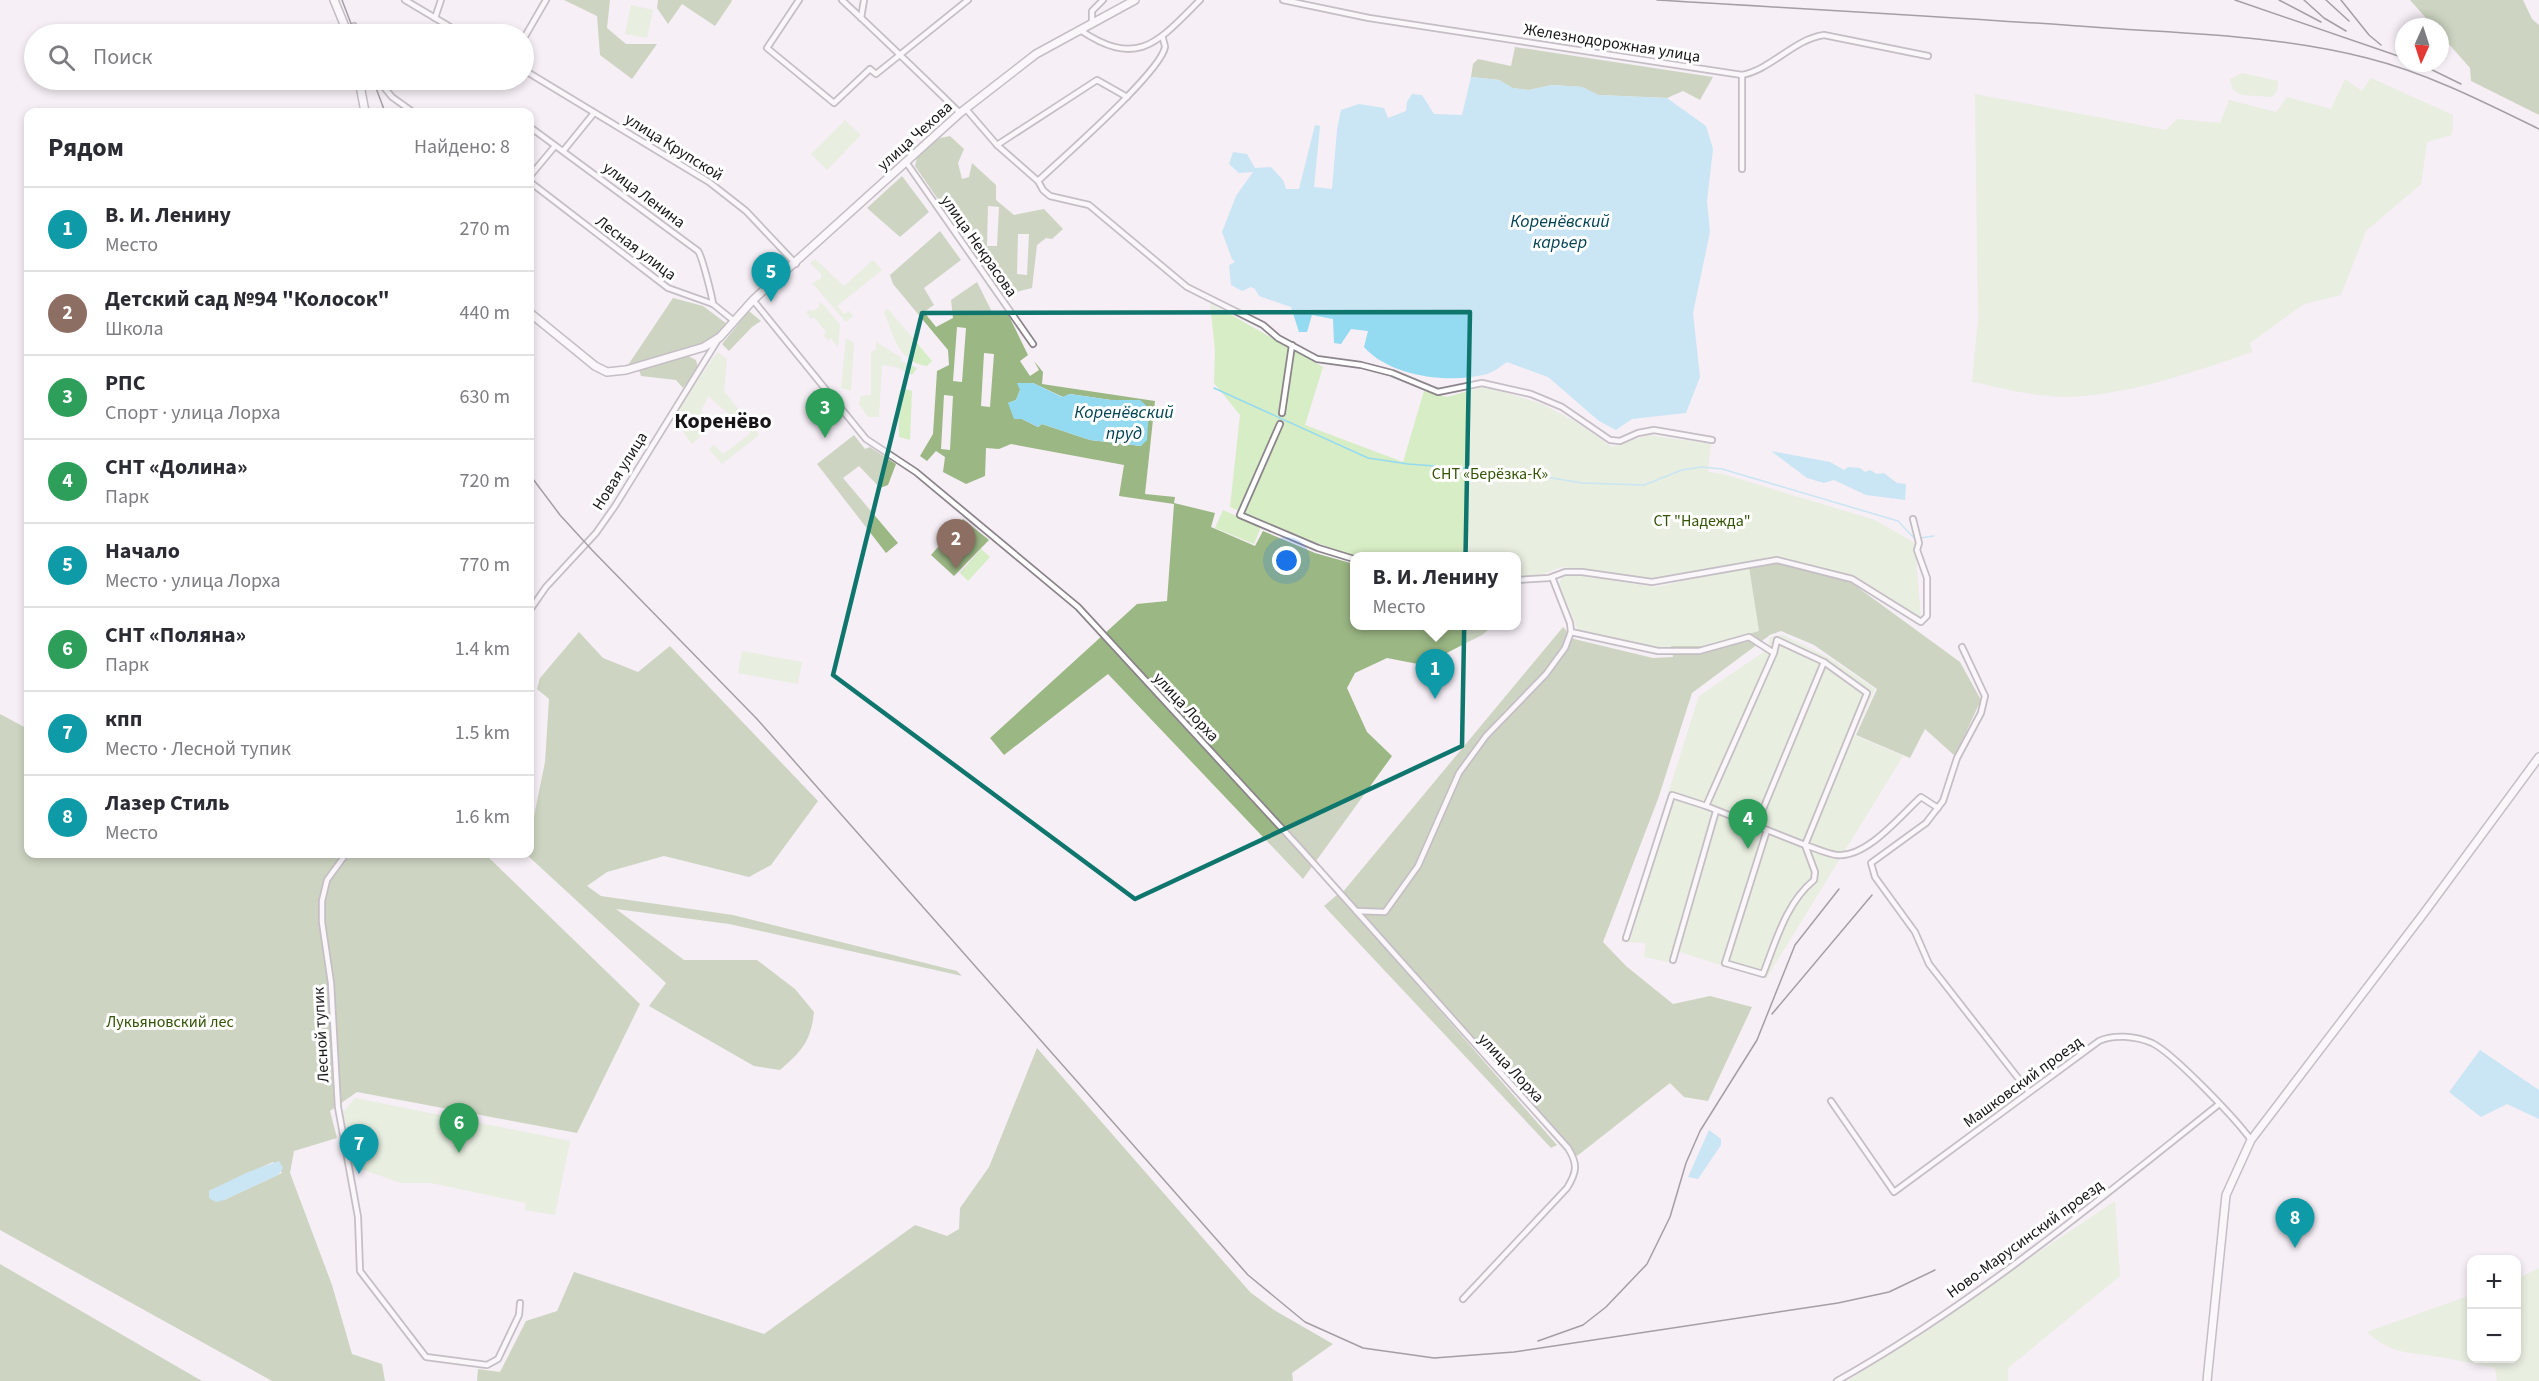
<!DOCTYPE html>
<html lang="ru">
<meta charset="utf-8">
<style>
body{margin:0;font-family:"Source Sans 3",sans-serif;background:#f2f2f3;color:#2b2b33}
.controls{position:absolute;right:18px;bottom:18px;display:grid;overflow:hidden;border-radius:12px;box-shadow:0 3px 9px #0003}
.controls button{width:54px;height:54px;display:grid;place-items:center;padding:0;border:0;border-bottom:2px solid #e1e1e2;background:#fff;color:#2b2b33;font:30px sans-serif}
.compass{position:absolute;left:2395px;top:18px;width:54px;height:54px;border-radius:50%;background:#fff;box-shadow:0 3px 9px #0003;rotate:183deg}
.you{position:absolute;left:1287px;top:561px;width:21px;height:21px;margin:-15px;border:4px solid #fff;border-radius:50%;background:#1a73e8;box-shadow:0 0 0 9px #1a73e833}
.badge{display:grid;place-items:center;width:39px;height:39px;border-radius:50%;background:#b45309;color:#fff;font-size:20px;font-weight:700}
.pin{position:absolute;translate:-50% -50px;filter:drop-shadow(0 2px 3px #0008)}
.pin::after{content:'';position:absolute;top:32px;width:21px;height:18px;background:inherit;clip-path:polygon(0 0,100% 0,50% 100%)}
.popup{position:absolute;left:1350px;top:552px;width:171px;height:78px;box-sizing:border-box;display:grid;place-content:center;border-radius:12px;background:#fff;filter:drop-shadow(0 2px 4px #0005);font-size:20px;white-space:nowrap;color:#7c7c81}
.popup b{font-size:22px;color:#2b2b33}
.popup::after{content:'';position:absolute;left:50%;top:100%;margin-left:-12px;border:12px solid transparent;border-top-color:#fff}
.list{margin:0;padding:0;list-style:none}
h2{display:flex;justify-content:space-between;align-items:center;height:78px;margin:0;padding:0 24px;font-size:26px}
h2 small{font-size:20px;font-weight:400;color:#7c7c81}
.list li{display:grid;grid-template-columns:39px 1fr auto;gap:18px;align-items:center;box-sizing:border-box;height:84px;padding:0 24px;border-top:2px solid #e1e1e2}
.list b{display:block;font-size:22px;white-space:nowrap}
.list p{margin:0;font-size:20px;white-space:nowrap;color:#7c7c81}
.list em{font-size:20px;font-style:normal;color:#7c7c81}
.icon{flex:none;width:33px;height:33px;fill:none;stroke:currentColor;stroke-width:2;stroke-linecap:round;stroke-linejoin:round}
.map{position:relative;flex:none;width:2539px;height:1381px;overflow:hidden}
.search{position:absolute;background:#fff;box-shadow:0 3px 9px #0003;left:24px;top:24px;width:510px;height:66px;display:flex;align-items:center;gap:15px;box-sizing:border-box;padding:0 21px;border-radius:33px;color:#7c7c81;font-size:22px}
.panel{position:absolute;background:#fff;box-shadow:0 3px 9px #0003;left:24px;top:108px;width:510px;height:750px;border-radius:12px}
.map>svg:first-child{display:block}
.green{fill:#d7edc5}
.forest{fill:#9bb784;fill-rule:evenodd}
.water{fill:#94daf1}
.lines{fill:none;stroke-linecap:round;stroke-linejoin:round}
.stream{stroke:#94daf1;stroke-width:1.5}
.street-casing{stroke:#8b848b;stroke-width:8}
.secondary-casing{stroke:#8b848b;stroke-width:10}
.street{stroke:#fff;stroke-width:4.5}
.secondary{stroke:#fff;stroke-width:7}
.rail{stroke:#423f42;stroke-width:1.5}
.marked{fill:none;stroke:#0f766e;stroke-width:4.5;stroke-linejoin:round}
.labels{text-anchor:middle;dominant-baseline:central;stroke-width:6;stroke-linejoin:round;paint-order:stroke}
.street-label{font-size:16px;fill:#171517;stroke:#fff}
.park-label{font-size:16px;fill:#335305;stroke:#fff}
.water-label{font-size:18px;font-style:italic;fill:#014353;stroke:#fff}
.district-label{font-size:22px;font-weight:bold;fill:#171517;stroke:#fff}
</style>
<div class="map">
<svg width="2539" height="1381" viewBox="0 0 2539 1381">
<rect width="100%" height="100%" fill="#f6eff6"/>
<g class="green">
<polygon points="631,5 653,10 647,38 625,34"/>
<polygon points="2242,73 2278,81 2277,91 2272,97 2242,95 2233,90 2230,79"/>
<path d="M2371,78L2453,115L2452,135L2427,142L2421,184L2366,231L2341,295L2304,304L2250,343L2252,352C2196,371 2141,391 2082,396C2045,400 2008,389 1972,382L1978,320L1975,94L2166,130L2177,119L2220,123L2229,100L2276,112L2287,97L2331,109L2345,79L2362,91Z"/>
<polygon points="845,120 861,135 827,170 811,154"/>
<polygon points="815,259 844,286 873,260 882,270 837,306 844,314 849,311 853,316 846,322 812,283 821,279 821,274 810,263"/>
<polygon points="819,303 823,304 840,325 838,347 831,338 828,341 824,335 826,332 814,317 811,319 806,312 809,310 814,311 820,306"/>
<polygon points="1210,303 1323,367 1305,425 1403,462 1424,391 1447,397 1483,387 1506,393 1542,404 1576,422 1612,447 1648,435 1711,444 1708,472 1723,474 1875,520 1915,543 1921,620 1854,578 1778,558 1652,580 1562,567 1540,575 1516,578 1516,556 1354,556 1286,532 1230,507 1240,415 1214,383 1215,350"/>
<path d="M888,309L932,361L927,366C898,362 894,336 884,312Z"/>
<polygon points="846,338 854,343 851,391 841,388"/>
<polygon points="876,342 902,358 900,361 917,368 912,375 896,367 882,365 879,417 868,417 859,404 861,396 871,395 871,352 876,350"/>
<polygon points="717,352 727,359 724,391 759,435 722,464 709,449 714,445 723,454 751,433 708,396 701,411 710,427 692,444 673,417"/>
<polygon points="902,388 912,391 910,440 899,437 898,393"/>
<polygon points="1223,510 1261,527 1254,544 1215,528"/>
<polygon points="981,549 990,557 968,581 960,573"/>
<polygon points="1749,567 1759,631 1705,646 1654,647 1578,630 1559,584 1562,577 1576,575 1655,587"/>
<polygon points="1783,635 1828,657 1875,689 1854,735 1903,756 1766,979 1673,950 1669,962 1644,957 1646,943 1621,942 1699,696 1768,649 1770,637"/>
<polygon points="742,651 802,662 798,684 738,673"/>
<polygon points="355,1098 570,1141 555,1215 525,1210 526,1203 431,1183 401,1183 352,1166 343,1112"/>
<polygon points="2115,1201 2120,1276 2008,1368 2008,1381 1847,1381"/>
<path d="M2539,1268V1381H2497L2495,1368C2477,1364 2458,1360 2440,1357C2409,1352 2392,1355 2367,1332L2471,1295L2472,1358H2516L2517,1279Z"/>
</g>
<g class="forest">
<polygon points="564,0 610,0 607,28 626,44 657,44 632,79 600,55 597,16"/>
<polygon points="658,0 731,0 732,1 715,26 682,4 668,24 657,8"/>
<polygon points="2410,0 2523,0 2532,19 2539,25 2539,115 2471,81 2470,68 2440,34 2440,27 2434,27"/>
<polygon points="1515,47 1713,77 1700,100 1683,91 1667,98 1598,95 1582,87 1552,85 1529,90 1512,88 1499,80 1471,77 1473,64 1478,59 1511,66"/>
<path d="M950,136L964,149L958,163L962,179L969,177L972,163L996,185V200L1014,215L1044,209L1063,229L1052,239L1046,238L1037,245L1032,288L1004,295L915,166L918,153L940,138ZM988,206L999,207L997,246H987ZM1018,234H1029L1027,275L1017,274Z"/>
<polygon points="902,176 929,212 900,237 867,208"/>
<path d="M940,231L961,260L924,288L934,305L924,312L936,327L953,318L951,300L977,282L992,312L1008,314L1028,355L1020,361L1030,376L1039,370L1034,361L1043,372L1042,384L1155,401L1145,494L1175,497L1174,503L1215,513L1211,527L1255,546L1263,531L1315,553L1354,564V626H1493L1482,635L1423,665L1387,658L1355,673L1347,688L1367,732L1392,756L1303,879L1108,674L1004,755L990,738L1137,604L1167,601L1174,504L1119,496L1124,465L1011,444L999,449L986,448L985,476L966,484L943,472L945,457L936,451L927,461L920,456L933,434L937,371L949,365L948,350L893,284L890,275ZM957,327L966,328L962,382L953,381ZM984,353L994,354L990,407L981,406ZM1033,383L1063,397L1070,394L1111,400H1140L1141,446L1090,440L1042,424L1038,427L1022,419L1008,403L1016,400L1020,390ZM944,395L953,396L950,450L941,449Z"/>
<path d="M673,298L703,306L727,324C704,352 661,356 628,365Z"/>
<polygon points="749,311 761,321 752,327 729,351 722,344"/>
<polygon points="688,356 696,360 698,367 683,388 676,380 641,376 639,370"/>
<polygon points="854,435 865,449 870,447 896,464 888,485 880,488 859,466 843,478 898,543 886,553 817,464"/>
<polygon points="963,519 989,540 954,576 931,555"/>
<polygon points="1778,562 1849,581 1960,662 1981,700 1955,756 1925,729 1910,758 1856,735 1877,689 1814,645 1781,631 1770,635 1692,693 1658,799 1603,942 1626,966 1673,1004 1710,996 1752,1007 1708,1101 1684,1097 1670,1083 1577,1156 1342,893 1563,627 1574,639 1653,658 1673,657 1671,646 1705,646 1759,631 1749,567"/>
<path d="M579,632L603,658L638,672L670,646L818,801L771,865L749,877L664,856L607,872L587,886L601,896L733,915L957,971L962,976L729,924L616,909L684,960H757L795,989L814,1012C811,1041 802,1051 780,1070L754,1066L649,1006L666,983L526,854H530V823L533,821L545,762L549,699L537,689L540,678Z"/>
<path d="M0,714L28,729V854H485L640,1004L577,1133L357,1092L330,1111L337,1138L294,1151L290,1173L332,1285L352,1354L382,1364L385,1381H272L0,1230ZM273,1162L282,1173L224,1200H212L209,1191Z"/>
<polygon points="1338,894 1557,1145 1551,1148 1324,906"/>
<polygon points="1037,1048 1250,1292 1274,1310 1333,1344 1292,1373 1293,1381 477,1381 478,1369 500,1372 526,1321 557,1311 574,1272 764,1334 915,1225 947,1236 959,1229 960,1208 989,1167"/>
<polygon points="0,1264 202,1381 0,1381"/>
</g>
<g class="water">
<path d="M1471,77L1499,80L1513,88L1529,90L1552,85L1582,87L1598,95L1667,98L1706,126L1713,149L1707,201L1710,232L1693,313L1700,377L1686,413L1632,419L1616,430L1599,421L1548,377L1507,362C1501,366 1494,372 1487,374C1449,384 1391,377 1364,347L1368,331L1351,329L1341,344L1334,343L1333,319L1312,315L1307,332H1299L1291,307L1259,296L1255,289L1251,287L1242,291L1231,285L1229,265L1235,262L1232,259L1222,232L1236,196L1253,172L1239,173L1229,164L1233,152L1247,154L1255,168L1271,167L1283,180L1286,189H1299L1315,125L1320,126L1314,187L1332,189L1337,130L1341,110L1359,104L1384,108L1388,118L1406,111L1407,102L1412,94L1422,95L1434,114L1462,115Z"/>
<polygon points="1017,383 1033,383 1062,397 1070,394 1111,400 1140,400 1149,408 1147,440 1141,446 1090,440 1042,424 1038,427 1022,419 1014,419 1008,403 1016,400 1020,390"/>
<polygon points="1771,451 1830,462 1844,470 1848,467 1860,468 1865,472 1870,470 1877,474 1884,473 1897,483 1906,484 1905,500 1866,495 1834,480 1824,483 1807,478"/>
<polygon points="2480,1050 2539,1090 2539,1119 2507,1104 2481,1117 2449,1092"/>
<polygon points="1709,1130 1721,1139 1721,1145 1698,1179 1688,1177"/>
<polygon points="279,1161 283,1168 278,1175 224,1200 216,1202 209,1198 209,1191 248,1172"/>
</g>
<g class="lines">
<g class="stream">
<polyline points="1214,388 1368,458 1408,464 1516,472 1582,483 1644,485 1682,470 1701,467 1722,469 1898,521 1915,539"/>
<polyline points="1920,538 1934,536"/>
</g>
<defs>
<g id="street">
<polyline points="405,0 462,34"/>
<polyline points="799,0 767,48 834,103 870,69 876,74 968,0"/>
<path d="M842,0C882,37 921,75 960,113"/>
<path d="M1283,0L1369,18L1742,75C1772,69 1794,39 1824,35L1928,56"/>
<polyline points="435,18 441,0"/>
<polyline points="861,18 864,0"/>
<polyline points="1092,23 1092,11 1103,0"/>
<polyline points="347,30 354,26 358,34"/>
<path d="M1080,30C1138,69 1158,42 1200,0"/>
<polyline points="524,38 546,0"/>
<polyline points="524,70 709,182 746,211 796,264"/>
<polyline points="378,80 392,97 413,112"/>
<polyline points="966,109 997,145 1038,181 1043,190 1050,196 1089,205 1187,287 1263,325 1278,338 1317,359 1361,365 1392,373 1438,392 1482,383 1531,394 1562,407 1610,440 1620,441 1638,433 1654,430 1712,440"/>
<path d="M530,127L698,251C702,256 712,296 713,304"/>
<polyline points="997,145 1097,80 1127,97"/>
<polyline points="564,150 594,113"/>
<polyline points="906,162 1033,344"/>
<polyline points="1742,169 1742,75"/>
<polyline points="530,176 555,146"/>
<path d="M1038,181C1061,159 1161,72 1165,47C1165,44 1163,41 1163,38"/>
<polyline points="530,182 668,288 713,304 734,321"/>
<path d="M753,300L866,439L916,472L1078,607L1299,847L1568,1148C1578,1164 1577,1172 1567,1188L1463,1299"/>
<polyline points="1282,413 1292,345"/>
<polyline points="1280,424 1240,515 1318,548 1354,559"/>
<polyline points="1516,580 1549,578 1565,572 1582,572 1652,582 1777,560 1852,579 1921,622 1927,616 1927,578 1917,550 1919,543 1913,519"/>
<polyline points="530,610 546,587 596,533 615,506 719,338"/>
<polyline points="1571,632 1658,651 1699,651 1749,637 1774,653 1777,640 1824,662 1867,693 1805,845 1706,806 1774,653"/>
<polyline points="1962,647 1985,696 1981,713 1957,758 1943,801 1926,823 1871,863 1875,877 1915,932 1929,964 2029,1092"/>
<polyline points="1756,826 1824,662"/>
<path d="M1767,830L1725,963L1763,974C1776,941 1786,903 1814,880L1815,872L1805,845C1815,848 1827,854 1837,855C1867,858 1901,815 1921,797L1938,808"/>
<polyline points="346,854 327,880 322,901 322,922 331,983 338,1107 358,1217 360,1271 426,1357 487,1365 498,1359 519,1315 520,1303"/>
<polyline points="1356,911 1385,912 1418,866 1459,773 1486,736 1546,674 1565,648 1571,632 1570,623 1552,577"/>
<polyline points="1626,938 1672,795 1706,806"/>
<polyline points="1673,960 1716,811"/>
<path d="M1831,1101L1894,1192L2099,1041C2113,1034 2136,1036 2152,1043C2173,1053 2236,1119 2251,1140"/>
<path d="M1837,1381C1974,1304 2096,1202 2218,1105"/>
</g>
<g id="secondary">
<polyline points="334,0 348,34"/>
<polyline points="359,80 365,112"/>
<polyline points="530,313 595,366 607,372 626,370 704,347 720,337 753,300 960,113 1036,54 1135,0"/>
<polyline points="2207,1381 2226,1195 2251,1140 2424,913 2539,757"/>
</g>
</defs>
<use href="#street" class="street-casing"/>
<use href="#secondary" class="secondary-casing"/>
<use href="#street" class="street"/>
<use href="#secondary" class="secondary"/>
<g class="rail">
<polyline points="342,0 355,34"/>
<path d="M1657,0C1807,9 1956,17 2106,28C2193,34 2282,36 2367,58C2427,73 2484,102 2539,129"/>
<polyline points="2235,0 2404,58"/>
<polyline points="2279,0 2321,22"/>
<polyline points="2304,0 2324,18 2346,31"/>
<polyline points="2326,0 2349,21"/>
<polyline points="2341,0 2369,35 2381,45"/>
<polyline points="2418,63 2461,84"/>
<polyline points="373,80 385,112"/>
<polyline points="530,475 560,515 592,550 757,719 1248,1275 1305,1322 1363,1348 1434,1358 1514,1352 1838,1303 1889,1292 1935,1270"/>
<polyline points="1772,1014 1872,895"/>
<polyline points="1538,1341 1583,1325 1606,1307 1647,1264 1670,1217 1686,1163 1700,1131 1757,1040 1795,945 1839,889"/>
</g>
</g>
<path d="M0 0H2539V1381H0ZM1470,312L1462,746L1135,899L833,675L922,313Z" fill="#f6eff6" fill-opacity=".55" fill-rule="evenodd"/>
<path class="marked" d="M1470,312L1462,746L1135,899L833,675L922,313Z"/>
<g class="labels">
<g class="street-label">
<text transform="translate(1612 43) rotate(9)">Железнодорожная улица</text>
<text transform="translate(915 136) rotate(-42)">улица Чехова</text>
<text transform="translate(674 147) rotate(32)">улица Крупской</text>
<text transform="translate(644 195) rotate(37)">улица Ленина</text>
<text transform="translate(979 246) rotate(55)">улица Некрасова</text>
<text transform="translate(636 248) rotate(37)">Лесная улица</text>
<text transform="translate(620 471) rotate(-58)">Новая улица</text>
<text transform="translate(1186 707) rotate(47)">улица Лорха</text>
<text transform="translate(321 1035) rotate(-93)">Лесной тупик</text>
<text transform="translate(1511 1068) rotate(47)">улица Лорха</text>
<text transform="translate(2023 1082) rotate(-36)">Машковский проезд</text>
<text transform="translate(2025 1239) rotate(-36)">Ново-Марусинский проезд</text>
</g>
<g class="park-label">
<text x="1490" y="474">СНТ «Берёзка-К»</text>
<text x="1702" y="521">СТ "Надежда"</text>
<text x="170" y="1022">Лукьяновский лес</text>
</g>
<g class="water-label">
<text x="1560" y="221">Коренёвский<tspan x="1560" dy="21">карьер</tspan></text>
<text x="1124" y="412">Коренёвский<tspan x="1124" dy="21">пруд</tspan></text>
</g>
<g class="district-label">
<text x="723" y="421">Коренёво</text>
</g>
</g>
</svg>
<div class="controls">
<button>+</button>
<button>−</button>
</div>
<svg class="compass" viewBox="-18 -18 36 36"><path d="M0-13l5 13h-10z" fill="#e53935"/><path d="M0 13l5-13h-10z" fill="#7c7c81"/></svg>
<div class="you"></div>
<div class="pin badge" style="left:1435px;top:699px;background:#0f9aa8">1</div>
<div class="popup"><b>В. И. Ленину</b>Место</div>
<div class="pin badge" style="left:956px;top:569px;background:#8d6e63">2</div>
<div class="pin badge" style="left:825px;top:438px;background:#2e9e5b">3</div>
<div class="pin badge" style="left:1748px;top:849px;background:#2e9e5b">4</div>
<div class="pin badge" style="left:771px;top:302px;background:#0f9aa8">5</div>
<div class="pin badge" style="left:459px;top:1153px;background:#2e9e5b">6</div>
<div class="pin badge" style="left:359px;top:1174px;background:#0f9aa8">7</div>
<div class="pin badge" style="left:2295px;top:1248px;background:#0f9aa8">8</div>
<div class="search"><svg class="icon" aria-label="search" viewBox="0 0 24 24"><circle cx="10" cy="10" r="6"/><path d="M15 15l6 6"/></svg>Поиск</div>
<section class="panel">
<h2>Рядом<small>Найдено: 8</small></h2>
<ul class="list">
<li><span class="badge" style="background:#0f9aa8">1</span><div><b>В. И. Ленину</b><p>Место</p></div><em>270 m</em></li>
<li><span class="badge" style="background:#8d6e63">2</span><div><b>Детский сад №94 &quot;Колосок&quot;</b><p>Школа</p></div><em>440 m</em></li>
<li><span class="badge" style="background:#2e9e5b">3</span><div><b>РПС</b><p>Спорт · улица Лорха</p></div><em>630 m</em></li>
<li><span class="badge" style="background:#2e9e5b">4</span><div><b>СНТ «Долина»</b><p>Парк</p></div><em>720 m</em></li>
<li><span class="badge" style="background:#0f9aa8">5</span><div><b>Начало</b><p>Место · улица Лорха</p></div><em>770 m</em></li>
<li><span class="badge" style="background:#2e9e5b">6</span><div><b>СНТ «Поляна»</b><p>Парк</p></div><em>1.4 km</em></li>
<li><span class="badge" style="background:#0f9aa8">7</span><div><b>кпп</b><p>Место · Лесной тупик</p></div><em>1.5 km</em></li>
<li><span class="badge" style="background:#0f9aa8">8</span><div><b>Лазер Стиль</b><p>Место</p></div><em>1.6 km</em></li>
</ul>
</section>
</div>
